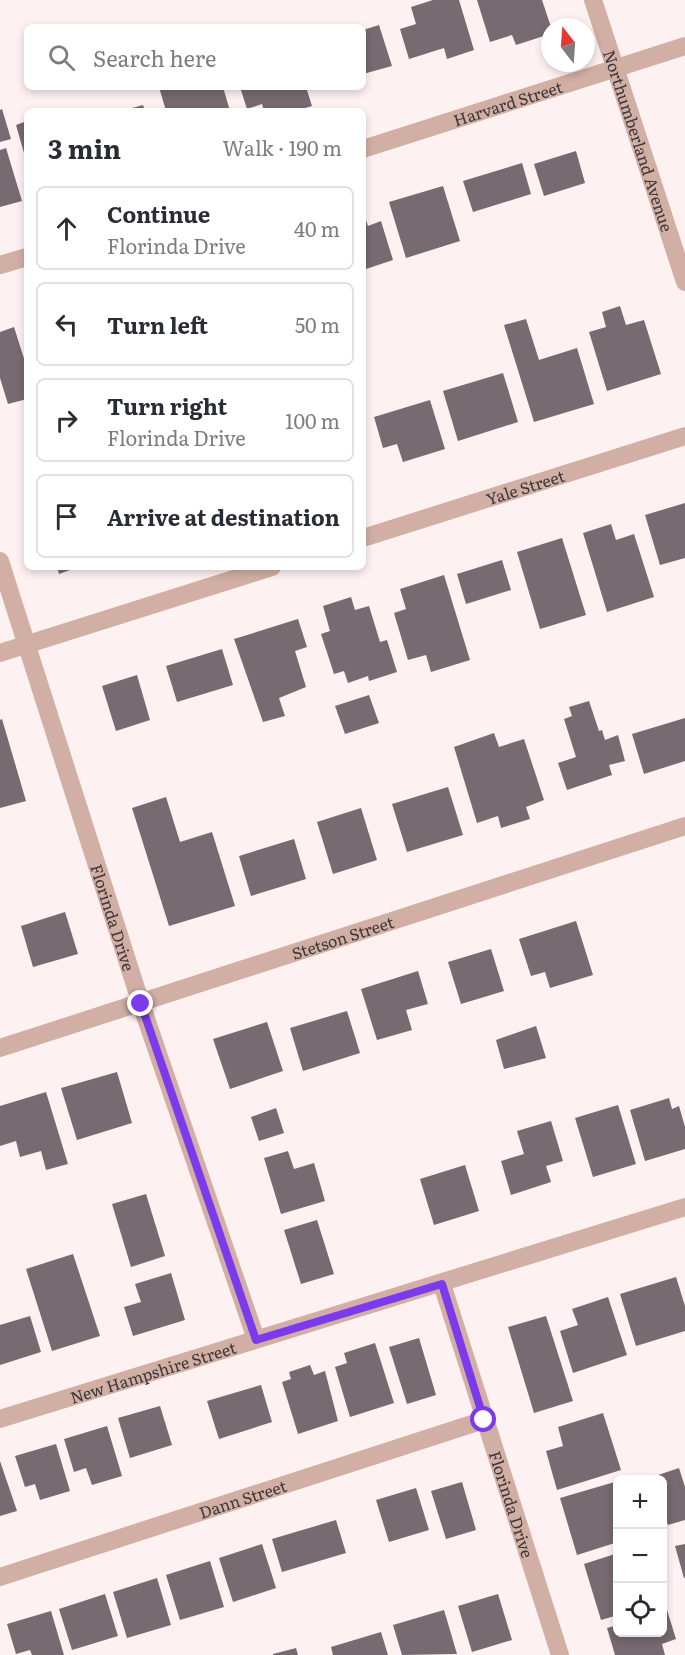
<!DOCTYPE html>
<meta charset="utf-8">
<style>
body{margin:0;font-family:Literata,serif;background:#f7f7f7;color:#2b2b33}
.controls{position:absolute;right:18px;bottom:18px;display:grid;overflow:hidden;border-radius:9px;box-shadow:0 3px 9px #0003}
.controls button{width:54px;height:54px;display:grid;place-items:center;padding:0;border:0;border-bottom:2px solid #e1e1e2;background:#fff;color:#2b2b33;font:30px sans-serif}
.compass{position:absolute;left:541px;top:18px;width:54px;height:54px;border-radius:50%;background:#fff;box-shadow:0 3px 9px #0003;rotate:343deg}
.stop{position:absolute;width:18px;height:18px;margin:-14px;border:4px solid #7c3aed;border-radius:50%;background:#fff}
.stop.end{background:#7c3aed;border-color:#fff;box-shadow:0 2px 6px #0008}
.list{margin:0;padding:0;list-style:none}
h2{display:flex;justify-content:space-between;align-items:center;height:78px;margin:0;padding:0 24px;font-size:26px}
h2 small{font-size:20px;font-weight:400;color:#7c7c81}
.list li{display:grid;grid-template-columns:39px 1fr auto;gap:18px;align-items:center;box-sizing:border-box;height:84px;margin:0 12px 12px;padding:0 12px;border:2px solid #e1e1e2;border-radius:9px}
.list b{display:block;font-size:22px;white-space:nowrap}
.list p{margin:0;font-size:20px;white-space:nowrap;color:#7c7c81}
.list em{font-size:20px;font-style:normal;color:#7c7c81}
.icon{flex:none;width:33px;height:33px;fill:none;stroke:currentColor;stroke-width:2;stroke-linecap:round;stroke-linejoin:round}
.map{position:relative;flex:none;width:685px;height:1655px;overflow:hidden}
.search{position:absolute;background:#fff;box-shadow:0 3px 9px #0003;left:24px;top:24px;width:342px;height:66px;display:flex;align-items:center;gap:15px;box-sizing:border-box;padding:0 21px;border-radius:9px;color:#7c7c81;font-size:22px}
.panel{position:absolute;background:#fff;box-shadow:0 3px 9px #0003;left:24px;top:108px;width:342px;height:462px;border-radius:9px}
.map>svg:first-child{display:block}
.building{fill:#776a70}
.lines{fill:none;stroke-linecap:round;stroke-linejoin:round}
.minor{stroke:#d1afa4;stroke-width:18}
.route{stroke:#7c3aed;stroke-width:8}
.labels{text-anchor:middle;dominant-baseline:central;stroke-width:6;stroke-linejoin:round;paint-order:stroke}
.street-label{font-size:16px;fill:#3d3737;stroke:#fff}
</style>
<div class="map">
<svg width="685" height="1655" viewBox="0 0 685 1655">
<rect width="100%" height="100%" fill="#fef1f2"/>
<g class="building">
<polygon points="433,0 459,0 474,50 447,59 444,48 409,59 400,29 416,24 411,7"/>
<polygon points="477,0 542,0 551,27 550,34 516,45 512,35 490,42"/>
<polygon points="379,25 392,66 363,74 363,30"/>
<polygon points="159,87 223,87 230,111 166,111"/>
<polygon points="240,87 306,87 312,106 295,111 264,111 262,104 247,109"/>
<polygon points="143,105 145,111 125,111 125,110"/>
<polygon points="2,109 11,139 0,142 0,110"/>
<polygon points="27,121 27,160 26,160 16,125"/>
<polygon points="6,148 22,201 0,207 0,150"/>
<polygon points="576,151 585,183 544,196 534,164"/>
<polygon points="522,163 531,194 473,212 463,181"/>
<polygon points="443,186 460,241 406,258 389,202"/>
<polygon points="363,212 368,226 381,221 393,260 363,270"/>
<polygon points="620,306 626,325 644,320 661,374 607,391 589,332 606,327 602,312"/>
<polygon points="526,319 539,360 577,348 594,404 534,422 504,325"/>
<polygon points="14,327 27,368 27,399 8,404 0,378 0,332"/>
<polygon points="503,373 518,422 458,441 443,391"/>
<polygon points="430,400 445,449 403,462 397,444 383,448 374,417"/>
<polygon points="685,503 685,558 660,565 645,515"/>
<polygon points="611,524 616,540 634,534 654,597 607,612 583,533"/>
<polygon points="562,538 586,615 540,629 517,552"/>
<polygon points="502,560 511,590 466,604 457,574"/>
<polygon points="57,567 78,567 59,574"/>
<polygon points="444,575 470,660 431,672 426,655 408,660 394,613 406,609 400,589"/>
<polygon points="351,597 355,610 369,606 380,642 387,640 397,672 369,681 368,676 348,683 344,671 334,674 321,634 330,631 323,606"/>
<polygon points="298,619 307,647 295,651 306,687 279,698 285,716 263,722 234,639"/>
<polygon points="222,649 233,685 177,702 166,666"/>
<polygon points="137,675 150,720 116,731 102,686"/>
<polygon points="369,695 379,723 345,734 335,706"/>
<polygon points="589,701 599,731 602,730 605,740 618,735 625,761 609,765 612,775 567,790 558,763 576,757 564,719 572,716 569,707"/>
<polygon points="685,718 685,761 644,774 632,734"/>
<polygon points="2,719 26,801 0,808 0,720"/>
<polygon points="494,733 499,747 524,739 544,800 526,807 530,819 501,828 498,816 477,823 454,747"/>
<polygon points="448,787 463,835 407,852 392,804"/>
<polygon points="166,797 180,842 212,832 235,906 169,926 132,808"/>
<polygon points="361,808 377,860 333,874 317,822"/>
<polygon points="294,839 306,879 251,896 239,856"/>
<polygon points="65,912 78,954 33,967 21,926"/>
<polygon points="576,921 593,975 550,988 545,972 531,976 519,939"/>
<polygon points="491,949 504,991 461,1004 448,962"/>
<polygon points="418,971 428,1004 406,1010 412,1030 377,1040 361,989"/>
<polygon points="347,1011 360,1053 303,1071 290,1028"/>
<polygon points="267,1022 283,1071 230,1089 213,1039"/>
<polygon points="536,1026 546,1058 504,1069 496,1040"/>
<polygon points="117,1072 132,1123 77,1140 61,1088"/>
<polygon points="46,1092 68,1164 46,1170 41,1151 20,1157 16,1141 0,1146 0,1106"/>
<polygon points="669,1098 672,1109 679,1106 685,1127 685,1149 645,1161 630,1110"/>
<polygon points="618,1105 636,1164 593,1177 575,1118"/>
<polygon points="276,1108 284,1133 259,1141 251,1117"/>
<polygon points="551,1121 563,1161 546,1166 551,1182 511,1195 501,1161 524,1154 517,1131"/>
<polygon points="288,1151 294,1169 314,1163 325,1201 281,1214 264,1158"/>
<polygon points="465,1165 479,1211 434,1225 420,1179"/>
<polygon points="146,1194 165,1256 131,1267 112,1204"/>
<polygon points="317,1220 334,1274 301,1284 284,1230"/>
<polygon points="73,1254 100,1336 52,1351 26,1269"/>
<polygon points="171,1273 185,1320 133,1336 124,1307 141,1302 135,1284"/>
<polygon points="676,1277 685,1306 685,1331 636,1346 620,1294"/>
<polygon points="608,1297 627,1355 573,1373 560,1331 578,1325 572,1309"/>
<polygon points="30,1316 41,1352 0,1365 0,1325"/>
<polygon points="546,1316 573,1401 534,1413 508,1327"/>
<polygon points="419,1338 436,1395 407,1404 389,1347"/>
<polygon points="375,1343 394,1403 350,1417 335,1367 347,1363 344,1353"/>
<polygon points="310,1365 314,1375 325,1371 338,1421 298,1434 282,1382 291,1379 289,1372"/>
<polygon points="261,1385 272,1422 219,1439 207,1401"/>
<polygon points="160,1406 172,1445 130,1458 118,1418"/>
<polygon points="603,1413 621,1470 557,1490 546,1451 563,1446 558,1427"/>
<polygon points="107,1426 122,1476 92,1485 86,1468 74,1472 64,1439"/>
<polygon points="56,1444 70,1491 40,1500 35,1484 25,1487 15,1456"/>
<polygon points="0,1461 17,1511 0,1516"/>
<polygon points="679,1468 685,1487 685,1520 668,1525 662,1509 662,1480 653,1480 652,1477"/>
<polygon points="618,1481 618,1542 577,1555 560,1498"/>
<polygon points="462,1482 476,1530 446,1539 431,1491"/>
<polygon points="416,1488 429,1530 389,1542 376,1500"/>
<polygon points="336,1520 346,1553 282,1572 272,1539"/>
<polygon points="262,1544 276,1588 233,1602 219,1558"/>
<polygon points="685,1544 685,1578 684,1578 675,1546"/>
<polygon points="618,1553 618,1615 601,1620 584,1564"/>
<polygon points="210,1561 224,1607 180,1620 166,1575"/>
<polygon points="157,1578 171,1625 127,1638 113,1592"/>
<polygon points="105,1594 118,1636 72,1650 59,1609"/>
<polygon points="498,1594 512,1640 472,1652 458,1606"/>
<polygon points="444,1610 457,1654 402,1655 393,1625"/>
<polygon points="667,1610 676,1639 662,1644 665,1655 615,1655 607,1628 618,1625 618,1632 662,1632 662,1611"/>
<polygon points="51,1611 64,1655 32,1655 30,1650 16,1654 7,1624"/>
<polygon points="381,1632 388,1655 333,1655 331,1647"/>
<polygon points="296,1648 298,1655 273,1655 273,1654"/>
</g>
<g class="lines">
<g class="minor">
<path id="s1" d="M593,0L685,282"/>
<path id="s2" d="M363,149L685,46"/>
<polyline points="0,265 27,257"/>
<path id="s3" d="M363,538L685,436"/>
<path id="s4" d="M0,561L141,1004L256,1339"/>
<polyline points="0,653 272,567"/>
<path id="s5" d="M0,1048L685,826"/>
<path id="s6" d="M442,1284L560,1655"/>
<path id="s7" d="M0,1419L685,1207"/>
<path id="s8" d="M0,1577L484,1420"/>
</g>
</g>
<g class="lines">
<polyline class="route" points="141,1004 256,1340 442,1284 484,1420"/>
</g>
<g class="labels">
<g class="street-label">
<text stroke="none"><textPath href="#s2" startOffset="152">Harvard Street</textPath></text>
<text stroke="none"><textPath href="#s1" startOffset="148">Northumberland Avenue</textPath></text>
<text stroke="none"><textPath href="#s3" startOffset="170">Yale Street</textPath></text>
<text stroke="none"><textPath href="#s4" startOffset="374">Florinda Drive</textPath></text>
<text stroke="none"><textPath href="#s5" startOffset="360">Stetson Street</textPath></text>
<text stroke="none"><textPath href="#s7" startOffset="160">New Hampshire Street</textPath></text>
<text stroke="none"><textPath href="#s8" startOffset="255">Dann Street</textPath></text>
<text stroke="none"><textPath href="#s6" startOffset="231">Florinda Drive</textPath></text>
</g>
</g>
</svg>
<div class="controls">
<button>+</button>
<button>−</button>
<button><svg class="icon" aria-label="locate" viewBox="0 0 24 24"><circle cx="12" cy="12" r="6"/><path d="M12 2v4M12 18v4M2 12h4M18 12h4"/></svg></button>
</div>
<svg class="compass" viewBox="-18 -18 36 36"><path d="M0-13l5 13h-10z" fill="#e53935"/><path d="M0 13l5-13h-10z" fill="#7c7c81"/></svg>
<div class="stop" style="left:484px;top:1420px"></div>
<div class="stop end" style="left:141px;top:1004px"></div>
<div class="search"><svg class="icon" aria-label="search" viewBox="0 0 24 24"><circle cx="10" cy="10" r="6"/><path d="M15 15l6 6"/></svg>Search here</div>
<section class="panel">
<h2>3 min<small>Walk · 190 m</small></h2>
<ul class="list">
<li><svg class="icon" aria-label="ahead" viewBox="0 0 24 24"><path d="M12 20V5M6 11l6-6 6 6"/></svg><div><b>Continue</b><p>Florinda Drive</p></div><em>40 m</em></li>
<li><svg class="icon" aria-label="left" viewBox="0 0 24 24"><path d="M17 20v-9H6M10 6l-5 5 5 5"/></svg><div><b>Turn left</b></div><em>50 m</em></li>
<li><svg class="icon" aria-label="right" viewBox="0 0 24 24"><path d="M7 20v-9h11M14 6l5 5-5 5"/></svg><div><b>Turn right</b><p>Florinda Drive</p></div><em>100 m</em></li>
<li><svg class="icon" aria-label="arrive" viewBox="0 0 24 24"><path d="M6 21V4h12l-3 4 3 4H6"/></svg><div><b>Arrive at destination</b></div></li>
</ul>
</section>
</div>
